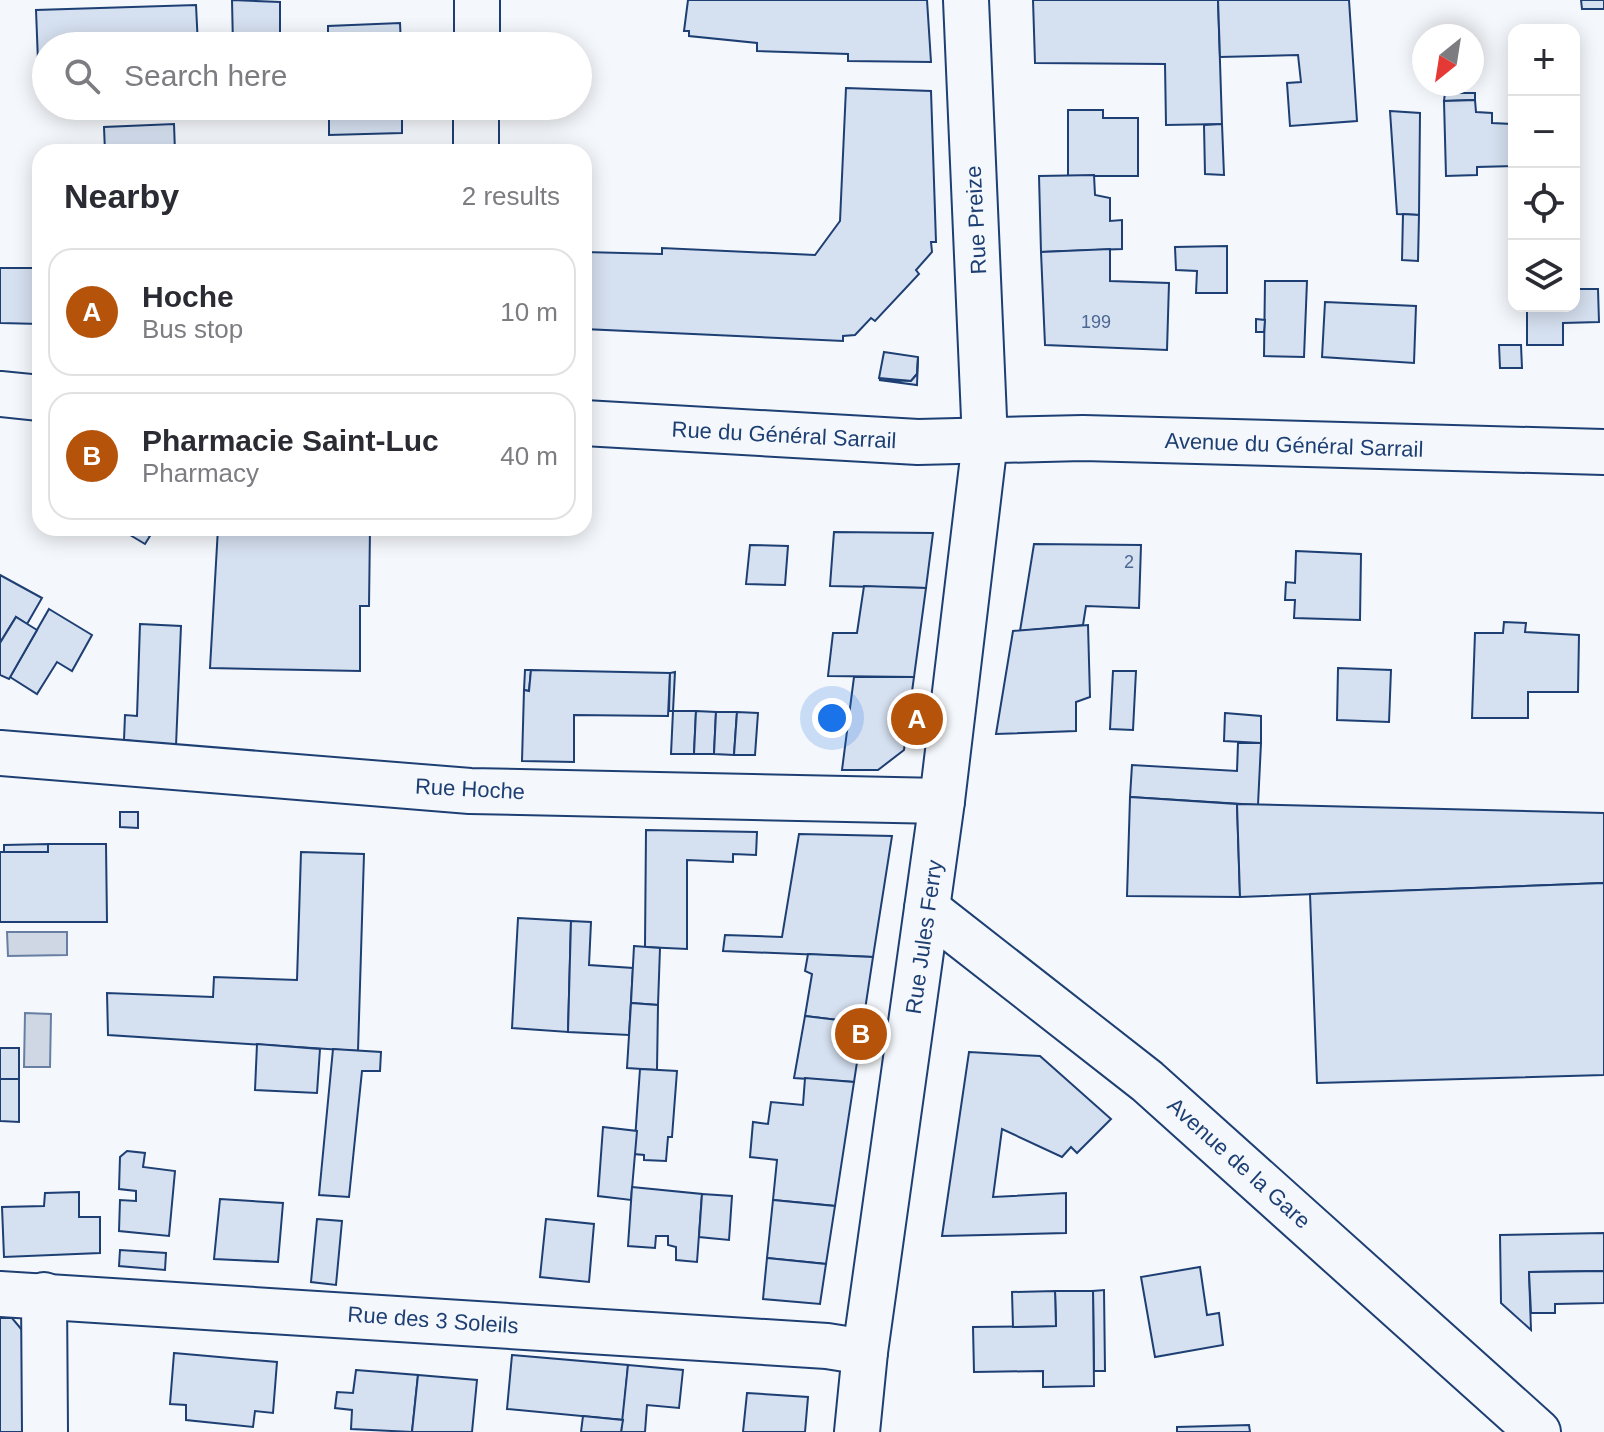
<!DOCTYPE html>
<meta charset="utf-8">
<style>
body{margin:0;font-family:Helvetica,sans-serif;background:#f7f7f7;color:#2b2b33}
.controls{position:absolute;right:24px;top:24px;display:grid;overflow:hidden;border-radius:16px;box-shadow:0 4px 20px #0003}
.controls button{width:72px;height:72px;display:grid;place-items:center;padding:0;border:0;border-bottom:2px solid #e1e1e2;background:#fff;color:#2b2b33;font:40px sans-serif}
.compass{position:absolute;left:1412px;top:24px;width:72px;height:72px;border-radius:50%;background:#fff;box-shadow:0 4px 20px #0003;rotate:210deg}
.you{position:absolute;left:832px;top:718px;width:28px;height:28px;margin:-20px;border:6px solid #fff;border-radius:50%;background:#1a73e8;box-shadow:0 0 0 12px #1a73e833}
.badge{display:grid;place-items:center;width:52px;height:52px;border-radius:50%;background:#b45309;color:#fff;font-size:26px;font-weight:700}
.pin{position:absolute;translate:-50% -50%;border:4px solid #fff;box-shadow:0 2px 8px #0006}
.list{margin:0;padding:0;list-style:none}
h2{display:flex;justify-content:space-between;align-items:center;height:104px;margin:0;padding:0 32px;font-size:34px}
h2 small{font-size:26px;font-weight:400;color:#7c7c81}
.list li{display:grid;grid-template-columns:52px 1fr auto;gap:24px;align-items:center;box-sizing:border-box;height:128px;margin:0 16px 16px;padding:0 16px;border:2px solid #e1e1e2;border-radius:24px}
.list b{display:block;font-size:30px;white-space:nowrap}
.list p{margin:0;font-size:26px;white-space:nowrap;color:#7c7c81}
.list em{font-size:26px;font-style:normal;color:#7c7c81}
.icon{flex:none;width:44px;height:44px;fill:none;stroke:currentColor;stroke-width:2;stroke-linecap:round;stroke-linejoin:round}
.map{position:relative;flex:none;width:1604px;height:1432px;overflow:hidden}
.search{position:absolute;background:#fff;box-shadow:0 4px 20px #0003;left:32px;top:32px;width:560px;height:88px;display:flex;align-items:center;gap:20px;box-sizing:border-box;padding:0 28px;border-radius:44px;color:#7c7c81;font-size:30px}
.panel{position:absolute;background:#fff;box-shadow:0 4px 20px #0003;left:32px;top:144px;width:560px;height:392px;border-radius:24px}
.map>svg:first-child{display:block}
.water{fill:#cfd7e4;stroke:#687fa3;stroke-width:2}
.building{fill:#d5e0f0;stroke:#1d3f73;stroke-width:2}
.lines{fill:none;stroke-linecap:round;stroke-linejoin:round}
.minor-casing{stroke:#1d3f73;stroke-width:48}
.minor{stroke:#f4f7fb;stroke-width:44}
.labels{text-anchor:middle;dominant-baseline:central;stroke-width:6;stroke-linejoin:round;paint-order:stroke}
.number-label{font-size:18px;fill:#4b6792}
.street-label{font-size:22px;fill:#1d3f73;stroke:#f4f7fb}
</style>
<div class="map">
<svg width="1604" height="1432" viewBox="0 0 1604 1432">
<rect width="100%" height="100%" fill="#f4f7fb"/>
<g class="water">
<polygon points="7,932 67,932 67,955 8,956"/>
<polygon points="25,1013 51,1014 50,1067 24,1067"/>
</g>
<g class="building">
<polygon points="232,0 280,2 280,46 233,46"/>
<polygon points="688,0 927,0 931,62 848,61 848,54 757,51 757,43 689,36 689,31 684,31"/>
<polygon points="1033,0 1218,0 1222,124 1166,125 1165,64 1035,63"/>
<polygon points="1218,0 1349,0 1357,121 1290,126 1287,83 1301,82 1298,55 1220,57"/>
<polygon points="1581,0 1604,0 1604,9 1582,9"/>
<polygon points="196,5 198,46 46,46 46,87 39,87 36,10"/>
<polygon points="400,23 401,46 328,46 328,26"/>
<polygon points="846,88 931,91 936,242 931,242 932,252 916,270 919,274 875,321 871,318 855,335 843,336 843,341 584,329 584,252 662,254 662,248 815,255 840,221"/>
<polygon points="1445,93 1475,93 1475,100 1444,101"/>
<polygon points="1475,100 1476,112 1492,113 1492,123 1512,124 1514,166 1477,167 1477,175 1446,176 1444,101"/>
<polygon points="329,106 402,106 402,133 329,135"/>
<polygon points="1068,110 1103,110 1103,118 1138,118 1138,176 1068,176"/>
<polygon points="1390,111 1420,113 1419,215 1397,214"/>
<polygon points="174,124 175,152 105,152 104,127"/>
<polygon points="1222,124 1224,175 1205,174 1204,125"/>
<polygon points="1094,175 1095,195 1110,198 1110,221 1122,220 1122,249 1041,252 1039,176"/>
<polygon points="1403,214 1419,215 1418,261 1402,260"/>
<polygon points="1227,246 1227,293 1196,293 1197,271 1176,270 1175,247"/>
<polygon points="1110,249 1110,281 1169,283 1167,350 1045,345 1041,252"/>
<polygon points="0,268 40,268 40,324 0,323"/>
<polygon points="1265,281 1307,281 1304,357 1264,356"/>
<polygon points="1574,289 1598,289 1599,322 1563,323 1563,345 1527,345 1527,306 1574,306"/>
<polygon points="1325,302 1416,306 1414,363 1322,357"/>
<polygon points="1256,319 1265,320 1264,332 1256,332"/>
<polygon points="1499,345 1521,345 1522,368 1500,368"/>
<polygon points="884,352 918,357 917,374 911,381 879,378"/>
<polygon points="918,358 917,385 879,380 911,381 917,374"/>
<polygon points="134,528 150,536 145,544 130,535"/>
<polygon points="218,528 370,528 369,606 360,606 360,671 210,668"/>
<polygon points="834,532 933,533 926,588 830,586"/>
<polygon points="1034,544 1141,545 1139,608 1086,606 1083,625 1020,631"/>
<polygon points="750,545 788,546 785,585 746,584"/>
<polygon points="1296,551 1361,554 1360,620 1294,618 1295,600 1285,600 1286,582 1295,583"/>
<polygon points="0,575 42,598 27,624 16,617 0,643"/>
<polygon points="864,586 926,588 914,677 828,676 833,633 857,633"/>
<polygon points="49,609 92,635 72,671 57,662 37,694 10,677"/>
<polygon points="16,617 37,630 9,679 0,675 0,643"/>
<polygon points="1504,622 1526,623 1525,632 1579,635 1578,692 1528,692 1528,718 1472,718 1475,633 1503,633"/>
<polygon points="140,624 181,626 176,746 124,740 125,715 137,716"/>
<polygon points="1088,625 1090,697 1076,702 1076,731 996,734 1013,631"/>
<polygon points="1338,668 1391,670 1389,722 1337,720"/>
<polygon points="525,670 531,670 529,691 524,690"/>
<polygon points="531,670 670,673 668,716 574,715 574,762 522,761 524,690 529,691"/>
<polygon points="1113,671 1136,671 1133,730 1110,729"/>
<polygon points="675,672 673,711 669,711 670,673"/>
<polygon points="854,677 914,677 904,750 878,770 842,770"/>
<polygon points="673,711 696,711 694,754 671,754"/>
<polygon points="696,711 716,712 714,754 694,754"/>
<polygon points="716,712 737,712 734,755 714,754"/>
<polygon points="737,712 758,713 755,755 734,755"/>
<polygon points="1225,713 1261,716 1261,743 1224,741"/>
<polygon points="1238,743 1261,743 1258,805 1130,797 1132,765 1237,771"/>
<polygon points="1130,797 1237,804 1240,897 1127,896"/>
<polygon points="1237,804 1604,813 1604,883 1240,897"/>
<polygon points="120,812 138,812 138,828 120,827"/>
<polygon points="646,830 757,832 756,855 733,854 733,862 687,860 687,949 645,947"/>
<polygon points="799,834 892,836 873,957 723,951 725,935 782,937"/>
<polygon points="48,844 106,844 107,922 0,922 0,852 48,852"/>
<polygon points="48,844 48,852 4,852 4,845"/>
<polygon points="301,852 364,854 358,1051 108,1035 107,993 213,997 214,977 297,980"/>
<polygon points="1604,883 1604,1075 1317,1083 1310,894"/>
<polygon points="518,918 571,921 568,1032 512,1028"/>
<polygon points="571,921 591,922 589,965 633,968 629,1035 568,1032"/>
<polygon points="634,946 660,948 658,1005 631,1003"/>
<polygon points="808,954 873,957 863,1023 805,1016 812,974 805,971"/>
<polygon points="631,1003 658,1005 657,1070 627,1068"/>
<polygon points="805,1016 863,1023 854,1082 794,1078"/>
<polygon points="257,1044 320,1049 317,1093 255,1090"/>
<rect x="0" y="1048" width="19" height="31"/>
<polygon points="333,1049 381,1052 380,1071 362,1071 349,1197 319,1195"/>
<polygon points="969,1052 1040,1056 1111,1119 1077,1153 1071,1147 1062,1157 1002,1129 993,1197 1066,1193 1066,1233 942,1236"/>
<polygon points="640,1069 677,1071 672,1137 668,1137 666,1161 644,1160 644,1155 634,1154"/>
<polygon points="805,1078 854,1082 835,1206 773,1200 777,1160 750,1157 753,1122 768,1124 771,1102 803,1105"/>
<polygon points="0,1079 19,1079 19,1122 0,1121"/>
<polygon points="603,1127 637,1131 631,1200 598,1196"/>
<polygon points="127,1151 145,1153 143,1167 175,1171 169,1236 119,1231 120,1200 136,1201 136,1191 119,1189 120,1157"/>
<polygon points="632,1187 702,1194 697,1262 676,1260 676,1247 668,1245 668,1236 656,1236 655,1248 628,1246"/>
<polygon points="79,1192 79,1217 100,1217 100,1253 4,1257 2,1207 44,1206 45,1193"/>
<polygon points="702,1194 732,1196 729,1240 699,1237"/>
<polygon points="220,1199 283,1203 278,1262 214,1259"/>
<polygon points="773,1200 835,1206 826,1264 767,1258"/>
<polygon points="317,1219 342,1221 336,1285 311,1282"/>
<polygon points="546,1219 594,1224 589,1282 540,1277"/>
<polygon points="1604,1233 1604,1271 1529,1272 1531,1330 1501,1303 1500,1235"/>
<polygon points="120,1250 166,1253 165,1270 119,1266"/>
<polygon points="767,1258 826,1264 820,1304 763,1299"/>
<polygon points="1200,1267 1207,1315 1219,1313 1223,1345 1155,1357 1141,1277"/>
<polygon points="1604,1271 1604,1303 1555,1304 1555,1313 1531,1313 1529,1272"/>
<polygon points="1104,1290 1105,1371 1094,1371 1093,1291"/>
<polygon points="1055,1291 1093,1291 1094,1386 1043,1387 1043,1371 974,1372 973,1327 1056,1326"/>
<polygon points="1055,1291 1056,1326 1013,1327 1012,1292"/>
<polygon points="0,1318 12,1318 27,1336 30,1432 0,1432"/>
<polygon points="174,1353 277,1362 273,1413 255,1411 253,1427 186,1420 186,1405 170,1404"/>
<polygon points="512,1355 628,1365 623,1420 507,1409"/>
<polygon points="628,1365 683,1370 679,1408 647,1405 645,1432 621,1432"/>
<polygon points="356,1370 418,1375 412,1432 351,1429 352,1410 335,1408 337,1392 353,1393"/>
<polygon points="418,1375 477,1380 472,1432 412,1432"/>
<polygon points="747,1393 808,1397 805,1432 743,1432"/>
<polygon points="583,1416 623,1420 621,1432 581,1432"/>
<polygon points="1249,1425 1250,1432 1177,1432 1177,1427"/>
</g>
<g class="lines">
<defs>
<g id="minor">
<polyline points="477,46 477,0"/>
<polyline points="476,152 476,106"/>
<polyline points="0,394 40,398"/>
<polyline points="584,423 918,442 1083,438 1604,452"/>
<polyline points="0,753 470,791 942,801"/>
<polyline points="927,909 1147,1081 1538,1432"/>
<polyline points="0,1294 827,1346 865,1352"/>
<polyline points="44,1295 45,1432"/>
<polyline points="857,1432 865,1352 942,801 985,441 966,0"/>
</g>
</defs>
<use href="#minor" class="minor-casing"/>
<use href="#minor" class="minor"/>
</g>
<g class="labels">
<g class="number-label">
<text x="1096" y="322">199</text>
<text x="1129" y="562">2</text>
</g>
<g class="street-label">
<text transform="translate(976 220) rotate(-93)">Rue Preize</text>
<text transform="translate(784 435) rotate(3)">Rue du Général Sarrail</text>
<text transform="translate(1294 445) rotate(2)">Avenue du Général Sarrail</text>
<text transform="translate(470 789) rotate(3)">Rue Hoche</text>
<text transform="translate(924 937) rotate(-82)">Rue Jules Ferry</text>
<text transform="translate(1239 1163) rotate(42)">Avenue de la Gare</text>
<text transform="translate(433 1320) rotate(4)">Rue des 3 Soleils</text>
</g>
</g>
</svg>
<div class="controls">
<button>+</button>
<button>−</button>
<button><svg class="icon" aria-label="locate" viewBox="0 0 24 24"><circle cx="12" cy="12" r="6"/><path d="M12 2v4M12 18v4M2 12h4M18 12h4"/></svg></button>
<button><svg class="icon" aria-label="layers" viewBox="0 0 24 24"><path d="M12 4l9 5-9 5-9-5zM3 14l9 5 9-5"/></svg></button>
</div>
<svg class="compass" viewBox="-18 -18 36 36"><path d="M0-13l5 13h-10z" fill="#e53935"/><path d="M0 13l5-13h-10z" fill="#7c7c81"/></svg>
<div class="you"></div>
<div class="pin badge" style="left:917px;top:719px">A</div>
<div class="pin badge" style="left:861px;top:1034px">B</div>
<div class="search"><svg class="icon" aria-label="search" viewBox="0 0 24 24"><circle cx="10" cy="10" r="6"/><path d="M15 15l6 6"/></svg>Search here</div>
<section class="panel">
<h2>Nearby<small>2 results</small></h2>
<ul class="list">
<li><span class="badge">A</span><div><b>Hoche</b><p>Bus stop</p></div><em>10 m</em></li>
<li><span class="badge">B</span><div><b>Pharmacie Saint-Luc</b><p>Pharmacy</p></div><em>40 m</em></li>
</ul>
</section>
</div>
